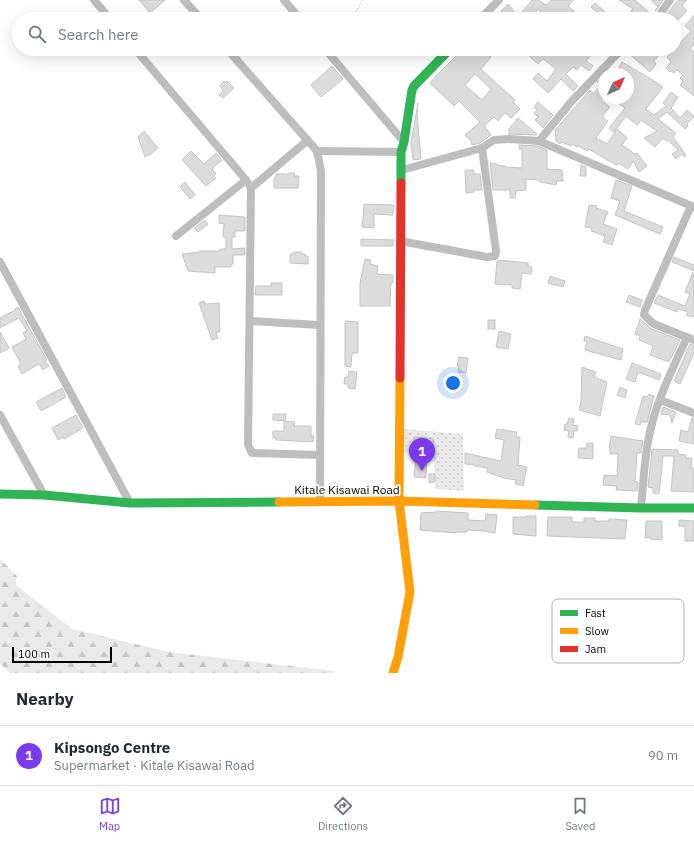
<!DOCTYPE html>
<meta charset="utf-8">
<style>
body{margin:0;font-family:"IBM Plex Sans",sans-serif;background:#f2f2f3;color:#1f2937}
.compass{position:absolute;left:598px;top:68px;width:36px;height:36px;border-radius:50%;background:#fff;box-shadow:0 4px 16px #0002;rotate:45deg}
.scale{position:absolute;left:12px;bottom:10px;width:100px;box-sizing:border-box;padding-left:4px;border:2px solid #000;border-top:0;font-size:11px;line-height:14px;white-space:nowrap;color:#000;-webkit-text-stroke:3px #fff;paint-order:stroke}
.you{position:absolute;left:453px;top:383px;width:14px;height:14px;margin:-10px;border:3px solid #fff;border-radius:50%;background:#1a73e8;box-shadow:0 0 0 6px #1a73e833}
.badge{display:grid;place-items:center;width:26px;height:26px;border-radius:50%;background:#7c3aed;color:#fff;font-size:13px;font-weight:700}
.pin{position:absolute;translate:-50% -33px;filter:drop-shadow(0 1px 2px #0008)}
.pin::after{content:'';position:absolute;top:21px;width:14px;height:12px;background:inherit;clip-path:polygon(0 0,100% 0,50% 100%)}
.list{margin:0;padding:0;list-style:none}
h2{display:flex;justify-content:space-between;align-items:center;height:52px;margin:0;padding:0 16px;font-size:17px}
h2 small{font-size:13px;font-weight:400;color:#747a83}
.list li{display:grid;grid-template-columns:26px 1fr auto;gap:12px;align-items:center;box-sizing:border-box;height:60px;padding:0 16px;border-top:1px solid #e0e1e3}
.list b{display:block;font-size:15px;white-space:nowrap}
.list p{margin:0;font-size:13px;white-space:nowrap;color:#747a83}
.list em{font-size:13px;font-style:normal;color:#747a83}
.icon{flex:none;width:22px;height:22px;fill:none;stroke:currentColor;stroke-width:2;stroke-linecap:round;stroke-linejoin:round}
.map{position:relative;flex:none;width:694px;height:673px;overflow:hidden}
.search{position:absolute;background:#fff;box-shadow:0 4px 16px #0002;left:12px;right:12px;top:12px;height:44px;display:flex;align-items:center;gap:10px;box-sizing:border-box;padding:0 14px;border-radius:22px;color:#747a83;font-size:15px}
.sheet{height:112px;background:#fff}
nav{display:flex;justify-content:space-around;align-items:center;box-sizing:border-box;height:56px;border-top:1px solid #e0e1e3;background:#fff;font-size:11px;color:#747a83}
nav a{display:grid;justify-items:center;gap:2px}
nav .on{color:#7c3aed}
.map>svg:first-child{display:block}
.grass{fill:url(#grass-dots)}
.forest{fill:url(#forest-firs)}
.building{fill:#dcdcdc;stroke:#c5c5c5;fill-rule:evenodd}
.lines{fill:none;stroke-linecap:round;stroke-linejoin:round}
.path{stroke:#b8b8b8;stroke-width:1;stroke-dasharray:1 2;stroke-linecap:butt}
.street{stroke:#bebebe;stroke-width:8}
.fast{stroke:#30b455;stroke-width:9}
.slow{stroke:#ff9f0a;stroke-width:9}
.jam{stroke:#e5322d;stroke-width:9}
.labels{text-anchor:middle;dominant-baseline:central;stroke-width:3.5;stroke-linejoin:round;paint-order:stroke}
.street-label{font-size:12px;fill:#000;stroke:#fff}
.key{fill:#fff;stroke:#b2b2b2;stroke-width:1}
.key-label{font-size:11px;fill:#000}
</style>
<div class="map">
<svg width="694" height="673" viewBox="0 0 694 673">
<defs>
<pattern id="grass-dots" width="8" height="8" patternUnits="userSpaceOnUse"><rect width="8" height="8" fill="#eaeaea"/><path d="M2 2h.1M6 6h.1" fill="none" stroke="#c7c7c7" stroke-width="1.8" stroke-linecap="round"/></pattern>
<pattern id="forest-firs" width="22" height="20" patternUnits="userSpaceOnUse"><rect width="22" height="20" fill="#eaeaea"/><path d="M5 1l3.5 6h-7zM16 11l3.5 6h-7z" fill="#c7c7c7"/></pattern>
</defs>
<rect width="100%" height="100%" fill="#fff"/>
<polygon class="grass" points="404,429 463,434 464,491 435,489 434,453 403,452"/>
<polygon class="forest" points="0,559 17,576 16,585 72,629 169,652 335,671 334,673 10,673 0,664"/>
<g class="building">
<polygon points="139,0 165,0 150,13"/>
<polygon points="532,0 539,0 546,5 552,0 573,0 568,6 583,19 547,19 538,9 531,19 522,12"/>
<polygon points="619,0 635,0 651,14 647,19 638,19 631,11 633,9"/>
<polygon points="651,0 663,0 657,9 655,11 658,7"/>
<polygon points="678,0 687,0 682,5 687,11 675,23 675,19 671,19 667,14"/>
<polygon points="595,3 613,19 605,19 591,7"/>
<polygon points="508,4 521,19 508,19 501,11"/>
<polygon points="694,15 694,45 690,48 694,52 694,96 680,85 683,81 680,78 683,75 677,70 674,73 671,71 670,72 666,68 671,62 667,57 691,31 685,26"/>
<path d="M463,49H473L477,53L480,49H483L489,54L491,57L481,69L515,100L513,102L520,109L511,118L505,113L498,121L494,117L484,126L491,135L480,143L472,145L471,143L472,142L465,135L480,122L459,101L454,106L430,83L438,74ZM475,74L491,89L482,100L465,85Z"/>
<polygon points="521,49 596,49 586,61 593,66 589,71 581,65 577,70 573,67 566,74 578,86 573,91 561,79 548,93 533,79 538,73 547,81 556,69 543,59 538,64"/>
<polygon points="630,49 656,49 661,53 654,61 656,64 650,72 627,52"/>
<polygon points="622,62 651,79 663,87 646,109 654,115 666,106 663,103 671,92 678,97 671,108 680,118 687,110 694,116 687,124 688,126 685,129 667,112 658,119 676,133 673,137 686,155 684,157 682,154 676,159 672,154 678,150 668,140 667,141 663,138 655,147 644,138 657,131 641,120 637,125 626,116 614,132 609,128 625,108 616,102 618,98 628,98 632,90 628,87 628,74 615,74"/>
<polygon points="332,66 343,79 321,97 311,85"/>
<polygon points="604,76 604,97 601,100 610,107 602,117 608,121 596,138 607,144 617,129 627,138 622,145 635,154 637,153 647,166 639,172 633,161 628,169 618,163 617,165 607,160 589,149 588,151 578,146 577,147 572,144 571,146 562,142 560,144 556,141 555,130 590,90 593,94 601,85 597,82"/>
<polygon points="224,81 225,83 227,81 234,88 223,98 219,95 223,91 220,85"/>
<polygon points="538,102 553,115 543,128 535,120 538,117 534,113 537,110 534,107"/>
<polygon points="418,103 417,114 421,159 413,160 411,143"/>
<polygon points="518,118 537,134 537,135 508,134 510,132 508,130"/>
<polygon points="144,131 158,148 151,154 145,157 138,137"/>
<polygon points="519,145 538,146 547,150 547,169 562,170 563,181 557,181 556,185 540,182 540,180 526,179 526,190 516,191 515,198 510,198 510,190 493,190 490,163 497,164 497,165 505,166 505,167 522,168 522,149 519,149"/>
<polygon points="191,151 204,164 216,153 222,160 212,169 216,174 214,176 216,178 206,186 182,160"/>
<polygon points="581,165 586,167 586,176 580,176"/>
<polygon points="465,170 474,170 473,174 480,174 482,190 474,190 474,192 466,193"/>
<polygon points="289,173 295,173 294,176 299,176 298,188 274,188 274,180 275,177 276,177 276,174 289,174"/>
<polygon points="616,180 632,186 624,211 663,227 660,234 615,215 620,201 611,198"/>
<polygon points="185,182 195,195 190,199 180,187"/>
<polygon points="364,204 394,205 393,215 374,214 374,228 362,227 362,221 363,221"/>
<polygon points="589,205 597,206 596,208 608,212 603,224 617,229 612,245 603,242 605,236 591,231 592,228 585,227"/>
<polygon points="219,215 245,217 245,231 235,231 235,237 232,237 232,249 245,248 245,255 233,255 233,264 231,264 231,267 215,267 215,273 188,271 182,254 200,252 200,251 220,251 220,249 226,249 226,238 223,237 224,224 219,223"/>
<polygon points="205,220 208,224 198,232 194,228"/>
<polygon points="361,239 394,240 393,246 361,246"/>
<polygon points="294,252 301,252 301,254 305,254 305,256 308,256 308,264 290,263 290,254 294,254"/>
<polygon points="674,257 694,265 694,271 672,262"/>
<polygon points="365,259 371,260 370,264 378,266 377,274 393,275 393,283 391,283 390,306 360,306 360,283"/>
<polygon points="499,260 528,263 528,266 532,267 531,274 522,273 520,289 512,288 512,285 495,284 497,261"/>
<polygon points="693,272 694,313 693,317 686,315 688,312 678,309 677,312 654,303 658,295 685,306 690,294 685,292"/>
<polygon points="550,276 565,281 563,287 548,283"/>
<polygon points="271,283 282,283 282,295 255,295 256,286 271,286"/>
<polygon points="629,295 642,300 640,307 626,302"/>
<polygon points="204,301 205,304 219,303 220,332 216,332 218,338 212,340 199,303"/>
<polygon points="18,307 47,360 45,361 49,366 43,370 39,364 22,374 18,366 21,364 12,347 26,339 23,333 27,331 19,318 0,328 0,318 15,310 15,309"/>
<polygon points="640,319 652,329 680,340 669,362 650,355 653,346 639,340 640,336 635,334"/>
<rect x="488" y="320" width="7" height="9"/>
<polygon points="345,321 358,322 358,353 352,353 351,367 345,366"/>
<polygon points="499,331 511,334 508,349 496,347"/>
<polygon points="0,332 9,348 0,353"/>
<polygon points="585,336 623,349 621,360 585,350 587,342 584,341"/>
<polygon points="690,344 694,345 694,353 680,384 674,381"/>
<polygon points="459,357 468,358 466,373 458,372 459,366 457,366"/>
<polygon points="632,363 661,374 659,380 638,372 635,382 626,379"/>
<polygon points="582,367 596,372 594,377 607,382 600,416 579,410 581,401"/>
<polygon points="349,371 357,372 355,389 348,388 348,384 344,384 345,377 348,377"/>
<polygon points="620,387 627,390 625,398 617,395"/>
<polygon points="62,388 66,397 41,411 36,402"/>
<polygon points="649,394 654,396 647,422 641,422 640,425 635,424 643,396 647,397"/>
<polygon points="663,407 676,412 672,423 670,415 661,414"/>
<polygon points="273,414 286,414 285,421 273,420"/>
<polygon points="76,415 83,428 64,439 63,437 58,440 52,428"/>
<polygon points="569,418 574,419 573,425 578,426 577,431 574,431 573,438 568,437 569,431 564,430 565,424 567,424"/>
<polygon points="692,418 694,418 694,444 679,441 681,430 688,432"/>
<polygon points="284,421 295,422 294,426 311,426 311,436 314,436 313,442 276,440 276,438 273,438 273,431 284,431"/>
<polygon points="497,429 517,432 516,437 520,437 518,465 527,467 523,486 515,484 516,480 504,478 487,472 488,468 475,466 475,465 465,464 465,453 501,461 504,440 495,438"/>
<polygon points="611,436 643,441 641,453 637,453 635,481 638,482 637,491 616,490 617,486 603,485 604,475 617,476 618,454 610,454 610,448 609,448"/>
<polygon points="414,437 434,439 433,446 413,443"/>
<polygon points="587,443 593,443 593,459 578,458 579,448 586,448"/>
<polygon points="652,449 678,450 678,454 686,455 686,458 692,458 691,468 694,468 694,492 671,491 674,456 663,456 659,494 653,493 653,488 648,487"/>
<polygon points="416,457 427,457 426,478 414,477"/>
<polygon points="429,474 435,474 435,482 429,483"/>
<polygon points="436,511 468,513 468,520 485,521 486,514 497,515 495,533 484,531 467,530 467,532 456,532 456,533 420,530 421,513 436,512"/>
<polygon points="526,516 536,516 536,536 513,534 513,517 526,517"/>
<polygon points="548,517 572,517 572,522 584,522 584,518 595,518 595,521 609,521 609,519 627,520 625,539 547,536"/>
<polygon points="679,520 694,521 694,541 685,541 685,526 679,526"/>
<polygon points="646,521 662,521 662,540 650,539 650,537 645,538"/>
</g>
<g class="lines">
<polyline class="path" points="351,19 363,0"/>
<g class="street">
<polyline points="94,0 110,19"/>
<polyline points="184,0 201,19"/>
<polyline points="284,0 300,19"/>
<polyline points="480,19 499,0"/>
<polyline points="655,19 661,13 670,0"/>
<polyline points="135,49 246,180 251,188 248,445 252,453 320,455"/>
<polyline points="227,49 317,151 321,171 320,502"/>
<polyline points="325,49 404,142"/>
<polyline points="539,141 571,102 622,49"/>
<polyline points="317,151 401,152"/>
<polyline points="402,170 482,148 494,140 510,139 539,141 694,207"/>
<polyline points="251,188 308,140"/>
<polyline points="691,206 645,310 644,315 654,324 694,340"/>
<polyline points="176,236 246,180"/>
<polyline points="400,241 487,257 495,256 496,251 482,148"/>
<polyline points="0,262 130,503"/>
<polyline points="250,321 320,325"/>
<polyline points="660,400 694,413"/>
<polyline points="0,415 44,495"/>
<path d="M641,508C644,476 645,444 655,413C663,387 676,362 687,337"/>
</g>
<g class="fast">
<polyline points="401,183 401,152 404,142 412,90 414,86 450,49"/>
<polyline points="0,494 44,495 130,503 279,502"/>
<polyline points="535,505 641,508 694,508"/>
</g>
<g class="slow">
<polyline points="279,502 399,501 535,505"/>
<polyline points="393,673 398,657 410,592 399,501 400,378"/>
</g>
<polyline class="jam" points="400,378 401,183"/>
</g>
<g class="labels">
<g class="street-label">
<text x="347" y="489">Kitale Kisawai Road</text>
</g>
</g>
<rect x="552" y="599" width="132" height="64" rx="6" class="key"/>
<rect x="560" y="610" width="18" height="6" fill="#30b455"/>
<rect x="560" y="628" width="18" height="6" fill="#ff9f0a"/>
<rect x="560" y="646" width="18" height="6" fill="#e5322d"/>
<g class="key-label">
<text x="585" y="617">Fast</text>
<text x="585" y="635">Slow</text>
<text x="585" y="653">Jam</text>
</g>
</svg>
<svg class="compass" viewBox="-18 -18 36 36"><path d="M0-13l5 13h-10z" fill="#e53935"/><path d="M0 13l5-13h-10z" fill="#747a83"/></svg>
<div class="scale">100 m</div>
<div class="you"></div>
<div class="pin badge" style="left:422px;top:471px">1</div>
<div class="search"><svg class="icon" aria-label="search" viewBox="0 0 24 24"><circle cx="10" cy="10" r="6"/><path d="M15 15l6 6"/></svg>Search here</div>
</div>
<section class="sheet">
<h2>Nearby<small></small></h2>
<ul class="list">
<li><span class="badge">1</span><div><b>Kipsongo Centre</b><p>Supermarket · Kitale Kisawai Road</p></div><em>90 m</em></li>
</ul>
</section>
<nav>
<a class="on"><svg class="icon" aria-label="map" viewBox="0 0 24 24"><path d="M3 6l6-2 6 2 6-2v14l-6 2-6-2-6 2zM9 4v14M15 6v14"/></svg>Map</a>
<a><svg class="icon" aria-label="directions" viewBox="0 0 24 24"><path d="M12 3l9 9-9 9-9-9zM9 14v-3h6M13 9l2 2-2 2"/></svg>Directions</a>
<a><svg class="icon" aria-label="saved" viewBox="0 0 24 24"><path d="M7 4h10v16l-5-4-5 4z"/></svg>Saved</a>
</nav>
